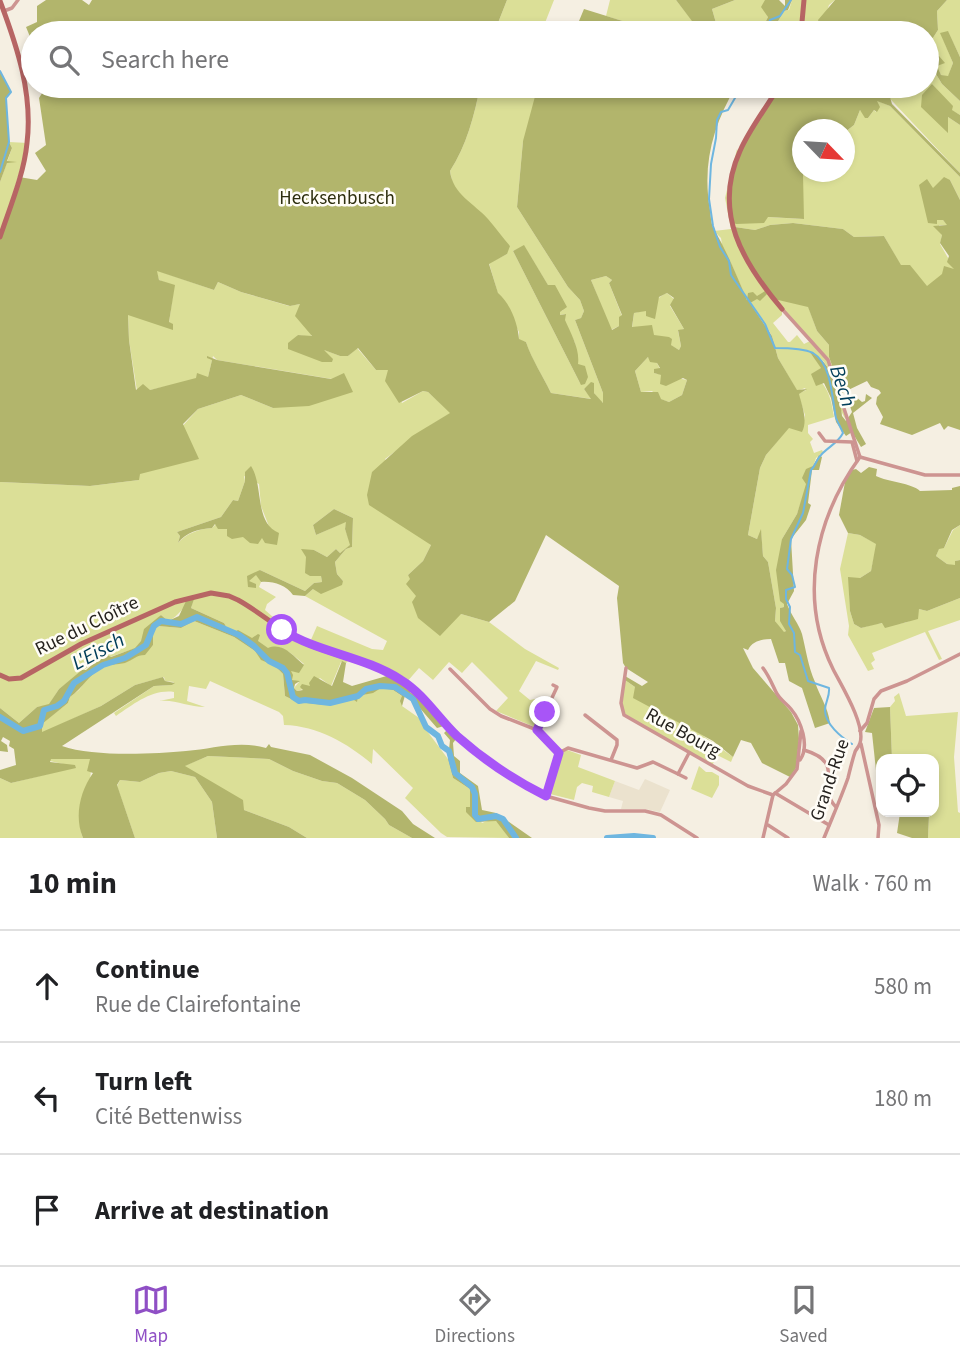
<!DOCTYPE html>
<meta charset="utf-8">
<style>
body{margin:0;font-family:"Source Sans 3",sans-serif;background:#f6f6f6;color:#202124}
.controls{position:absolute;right:21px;bottom:21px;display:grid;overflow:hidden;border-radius:14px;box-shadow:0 4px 10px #0003}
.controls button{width:63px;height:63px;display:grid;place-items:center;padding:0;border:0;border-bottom:2px solid #e0e0e0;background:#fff;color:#202124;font:35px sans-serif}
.compass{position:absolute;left:792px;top:119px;width:63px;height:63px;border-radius:50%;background:#fff;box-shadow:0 4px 10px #0003;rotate:115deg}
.stop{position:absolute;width:21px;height:21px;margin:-16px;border:5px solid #a855f7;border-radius:50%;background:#fff}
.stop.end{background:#a855f7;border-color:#fff;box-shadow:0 2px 7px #0008}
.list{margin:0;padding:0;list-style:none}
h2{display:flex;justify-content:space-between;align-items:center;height:91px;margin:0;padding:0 28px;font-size:30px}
h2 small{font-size:23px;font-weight:400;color:#757577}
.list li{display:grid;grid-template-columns:46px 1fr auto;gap:21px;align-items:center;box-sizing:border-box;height:112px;padding:0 28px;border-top:2px solid #e0e0e0}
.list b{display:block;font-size:26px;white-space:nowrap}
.list p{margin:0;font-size:23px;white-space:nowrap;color:#757577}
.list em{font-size:23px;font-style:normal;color:#757577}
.icon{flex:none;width:38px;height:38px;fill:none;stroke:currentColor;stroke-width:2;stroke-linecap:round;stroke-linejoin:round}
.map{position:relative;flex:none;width:960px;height:838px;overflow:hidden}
.search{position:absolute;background:#fff;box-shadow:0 4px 10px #0003;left:21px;right:21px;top:21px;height:77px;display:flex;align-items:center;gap:18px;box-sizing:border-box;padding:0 24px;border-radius:38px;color:#757577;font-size:26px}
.sheet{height:427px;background:#fff}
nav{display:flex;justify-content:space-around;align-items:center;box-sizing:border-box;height:98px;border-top:2px solid #e0e0e0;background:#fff;font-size:19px;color:#757577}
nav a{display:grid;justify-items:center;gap:4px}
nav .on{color:#8f4fc5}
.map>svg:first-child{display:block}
.built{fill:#ebe2ce}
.green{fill:#dbdf97;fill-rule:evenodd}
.forest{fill:#b2b56c;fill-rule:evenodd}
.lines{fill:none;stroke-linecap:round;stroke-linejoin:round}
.stream{stroke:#6eb6e0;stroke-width:2}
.river{stroke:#6eb6e0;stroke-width:6}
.street{stroke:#cd9491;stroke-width:3.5}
.secondary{stroke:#b76564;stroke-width:5}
.route{stroke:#a855f7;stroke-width:9}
.labels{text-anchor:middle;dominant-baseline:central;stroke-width:5;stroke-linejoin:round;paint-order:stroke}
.park-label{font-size:19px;fill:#2d2e0e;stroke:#fffdf7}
.street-label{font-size:19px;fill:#26231f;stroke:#fffdf7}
.water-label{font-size:21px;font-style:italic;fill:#003d59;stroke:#fffdf7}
</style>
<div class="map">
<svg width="960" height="838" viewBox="0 0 960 838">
<rect width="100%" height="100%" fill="#f5efe2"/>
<polygon class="built" points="645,779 670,790 660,812 645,809 621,809 623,801 609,797 615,781 639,790"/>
<g class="green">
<polygon points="507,0 554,0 541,33 494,33"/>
<polygon points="610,0 676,0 695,24 716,23 712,9 735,0 765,0 768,17 760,33 629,33 629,23 606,16"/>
<polygon points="792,0 835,0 829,5 821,29 828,33 792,33 788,24 782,27 777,23 784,11 789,10"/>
<polygon points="947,0 960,0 960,57 948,32 941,34 953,63 948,77 941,75 936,65 939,56 927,58 927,47 938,30 937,11"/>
<polygon points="927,59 942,84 960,101 960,115 951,110 932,84 947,132 948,117 960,125 960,173 878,86 927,86"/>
<path d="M480,86H584V92L523,141L517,207L568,287L580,300L584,311L581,318L575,320L603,393L604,403L600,402L594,393V383L584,389L592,399L551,393C543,376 531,359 526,342L519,340V332L498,294L489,263L507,254L453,185L450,171C466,147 475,114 480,86ZM524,246L563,310L559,312L560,315L565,314L564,320L575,343L580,383L513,251Z"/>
<path d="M876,100L890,106L960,177V200L950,180L936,220H943L948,225H939L942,235L940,244L955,270L943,274L927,287L910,266H901L884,236L854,237L843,229L793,223L770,225L755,230L735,227L784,300L808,306L817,331L829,345V357L842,393L847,421C832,403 839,361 811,354L822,368L812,374C828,385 831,398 834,417L808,425V433L813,439L810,442L814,453L822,450L823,452L816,458L797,514L782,539L784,604V607L780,608L786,631L783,633L775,621L776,608L768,562L763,556L761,532L757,539L748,535L760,468L766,455L789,427L802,431L805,415L798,394L806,390L805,388L797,391L778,358L772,336L765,324L747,300L730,261L723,251L721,238L714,231L731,229L725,198L737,149L767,217L803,219V172H844L845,132L854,125L860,110L868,118L874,110L876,112ZM782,310L810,341L804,344L797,335L790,342H788L773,323L782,315Z"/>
<polygon points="9,142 28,143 0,237 0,182 12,148"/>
<path d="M156,270L214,290L218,282L241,292L289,306L300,304L312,337L297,335L328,356L322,349L340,356H348L357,348L376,370H388L402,403L423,391L428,392L451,413L431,425L385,459L431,545L423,561L408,575L461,614L489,622L525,649L559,668L558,670L536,661L519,691L530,700L535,699L545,703L537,728L496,711L508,698L472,662L462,673L449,662L433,680L419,668L406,683L349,660L346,663L341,662L331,686L320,678L310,687L297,691L294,688L299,682L291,680L290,670L304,664C293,656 282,642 268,649L239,631L235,632L227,628L224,623L191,608L193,600C182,606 180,616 168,621L161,615L136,648L110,657L105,654L59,689L49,705L37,707L19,723L0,708V482L90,486L139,480V474L198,409L241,395L273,408L344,373L332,379L217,360L213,356L208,377L150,390L137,391L129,340L128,314L173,329L169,323L174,286L159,280ZM244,476L259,484L261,506L270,529L262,537H243L216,524L212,528C199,529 187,533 178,543L180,536L177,532L221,517L233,500L238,501L245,481ZM334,509L353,518L352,547L346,549L335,562L337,574L343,581L313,589L305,596L387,641L383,650L372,649L317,626L310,642L289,631L265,610L267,604L276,597L259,587L261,582L257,575L260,570L305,591L314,583L322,582L321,576H310L306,557L314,550L327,557L336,549L340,553L351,545L345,529L347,521L316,535L313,525Z"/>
<polygon points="606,276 612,280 609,283 622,316 619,326 611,330 591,280"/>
<path d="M667,293L674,299L670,306L684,329L678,331L681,346L679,350L653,335L632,328L634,313C653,310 651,300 667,293Z"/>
<polygon points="648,357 657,363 660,369 654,373 687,380 682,395 669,402 660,399 652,391 641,392 635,371"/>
<polygon points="960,525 960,560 955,561 955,566 947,564 936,556 939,548 944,548 953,530"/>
<path d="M848,533L860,535L877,544L871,571L860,578H849L850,611L854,624L861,628C868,626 877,623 884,623C900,624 911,626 919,609L927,611L960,598V620L928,631L942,659L939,660L925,632L872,653L875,660L871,663L874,669L868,671L848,635L849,626L840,569Z"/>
<path d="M194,621L234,637L255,651L262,660L275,666L283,674L285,696L297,702L332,705L373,692L381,688L393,690L403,697L402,706L422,720L424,727L448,759L453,778L470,789V807L482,823C501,816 499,825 509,838L447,837L441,833L405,798L413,788L373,749L372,764C347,743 318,726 284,725L283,716L279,712L210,681L206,689L189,686L187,701L205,707C188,707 175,699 159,701L174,698V692C152,689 134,704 116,716L114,713L154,686L172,685L174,682L165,681L164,677L135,685L101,706L42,733L41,724L68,703L70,697L79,690L90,675L106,666L127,662L153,645V631L158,626L181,628Z"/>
<polygon points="625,680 733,757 731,762 717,755 712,766 624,715 621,703"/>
<polygon points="899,693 906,716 958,712 954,757 958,812 960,813 960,838 928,838 929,815 926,812 934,812 934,759 892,759 890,707 895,701 894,697"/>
<polygon points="567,750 581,755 578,767 615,781 609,797 592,792 593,786 582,783 577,787 574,800 550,794 561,754"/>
<polygon points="208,756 269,759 293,771 322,781 337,783 365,800 385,819 389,825 412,838 307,838 289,827 244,810 184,766"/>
<path d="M63,758L90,759C96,785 73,814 83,838H0V778L11,783L76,767L50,761V759Z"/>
<polygon points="699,766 706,772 712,772 719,776 719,785 712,798 691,789"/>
<polygon points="171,771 195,777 212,802 217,838 135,838 117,786 120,780 140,782 159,773"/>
</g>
<g class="forest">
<polygon points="46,0 82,0 89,5 92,0 507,0 494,33 33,33 33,44 26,27 37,22 37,6"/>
<polygon points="676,0 735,0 712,9 716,23 695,25"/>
<polygon points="765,0 779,0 785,6 785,0 792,0 788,10 784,11 777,23 782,27 785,23 788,24 792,33 783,33 774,27 768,33 760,33 768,17 761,7"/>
<polygon points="835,0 947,0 937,11 938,30 927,47 927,33 902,33 890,23 872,33 828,33 821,29 818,20"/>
<polygon points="584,9 629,23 629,33 574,33"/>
<polygon points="948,31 960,57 960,101 942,84 927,59 939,56 945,63 937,66 941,75 948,76 953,63 940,33"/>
<polygon points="0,71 11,92 6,98 9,142 12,148 7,161 17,162 7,163 0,182"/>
<polygon points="932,84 953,106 952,110 960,115 960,125 948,117 948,133 921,107 922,95"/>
<path d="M60,86H480C475,114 466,147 450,171C453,195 474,203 488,219C496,228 503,238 510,246L507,254L489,264L498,293C510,303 518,324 519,339L526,342C532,360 543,376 551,393L591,399L584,389L591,382L594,383V393L603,403V393L575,320L581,318L584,311L580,300L568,287L517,207L523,141L537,89L584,92V86H693L694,91L698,89V86H736C713,126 702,164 710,210C711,217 711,226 715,231C727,252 737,276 747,300L748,293L753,292L757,296L765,291L767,294L760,301L757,299L750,303L772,336L778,358L797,390L807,389L799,394C802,406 808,420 802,432L789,428L766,455L760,468L748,535L757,539L761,529L763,556L768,562L776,608L775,621L784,632L786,631L780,621V608L784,607V604L780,601L776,570L782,539L797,514L806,484L802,478L806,469L813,466L819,455L822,457L819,470H812L808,503L811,505L806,520L791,539L794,591L787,604C791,615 799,624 802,634C806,650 808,666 815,682C820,697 828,707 830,723L815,728L802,688L789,681L785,663H779L771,639C762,639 752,641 748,650L743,648L753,668L791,712L798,725L799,739L796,768L790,777L762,763L751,743L741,740L733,757L713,741L633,698L635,687L625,680V676L642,686L648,682L626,668L623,663L617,598L619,586L546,535L515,601L489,622L461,614L440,636L418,618L412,602L416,596L406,584L410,579L408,575L423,561L431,545L369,505L367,495L372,472L412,436L450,413L428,392L423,391L399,403L385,381L388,370H376L358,348L348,356H340L324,350L333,359L332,362H322L288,349V343L298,335L312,336L295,316L300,304L290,306L241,292L218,282L214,290L157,271L159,280L175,285L169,322L173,324V330L128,315L129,340L136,390L143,384L150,390L196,378L197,373L208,377L212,360L207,358V356L217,360L331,379L344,373L353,392L309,406L273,408L241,395L198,409L183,424L199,459L140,474L139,480L90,486L0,482V237L19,177L37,180L46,171L35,153L46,145L39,98L46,87ZM606,276L612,280L609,283L622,315L619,317V326L612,330L591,280ZM667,293L674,298L670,305L684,329L678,330L681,346L679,350L671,345L672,339L669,337L654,335L652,325L632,327L634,313L646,311V316L655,319L659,297ZM648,357L650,362L657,363L660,368L654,369V373L661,375L660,384L666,386L683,378L687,380L682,395L669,402L661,399L658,392H641L635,371Z"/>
<path d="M779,86H878L890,97L892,104L960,173V177L890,106L877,101L880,107L877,112L874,110L868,118H865L860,110L854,125L845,132L844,130H802L804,219L768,217L764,223L736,224L730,221C724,165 752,131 779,86Z"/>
<polygon points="944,177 950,180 960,200 960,430 948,426 944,430 940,423 912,435 880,424 883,417 876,404 877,397 881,393 879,390 871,387 867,381 842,393 829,357 829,345 817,331 808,307 774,299 747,260 735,227 755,230 770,225 793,223 843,229 854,237 884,236 901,265 910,265 927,286 942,274 944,266 954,269 947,262 949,256 940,243 942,235 933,226 947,225 943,220 937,220 937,224 928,223 919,185 927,179 933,188"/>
<path d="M524,245L548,285H555L567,307L560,312V315L566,314L565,320C571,334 580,349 578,364L585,366L588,377L585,384L581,385L580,383L513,251Z"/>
<path d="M809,351C833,363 840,390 842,416L846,421L852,412L847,398L855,396L862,402L865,401L866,394L872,398L853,413L857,428L866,444L861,447L852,432L846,436L836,422L831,398L824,383L816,386L811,374L821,368Z"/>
<path d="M251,466C264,486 254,523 279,533L277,545L265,543L262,538L258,544L250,543L243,537L232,539L227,536V529H218L215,524L212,528C199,529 186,532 178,543L180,536L177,532L221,517L233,500L238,501L245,481V472Z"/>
<path d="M869,467L877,469L876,476C888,482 912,483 920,491L952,490V488L960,486V475V525L952,530L944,548L939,549L936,556L947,564L955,565V561L960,560V598L927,611L919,609L918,619L885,628L882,623L861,628L854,624L850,611L848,577L860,578L871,571L876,544L860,535L848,533L839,515L845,482L852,470L856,469L861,473Z"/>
<path d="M334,509L353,518L352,547L346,549L335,562L337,574L343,581L342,585L321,594L313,589L305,596L293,595C286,585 273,581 261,582L256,575L249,581L256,584V588L248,587L247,576L260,570L305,591L314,583L322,582L321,576H310L305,573L306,557L301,549L314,550L327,557L336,549L340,553L350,545L345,529L346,522L316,535L313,525Z"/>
<path d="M194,599L191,608L224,623L227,628L235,632L238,630L252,638L258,634L260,635L258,641L268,648C283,642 293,656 304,665L299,673L291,671L293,675L292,680L300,681L295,684L294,688L297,691L303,690L300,687L302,684L310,686L309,683L314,676L332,686L342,661L346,663L343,682L352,686L390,675L413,689L410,692L429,707L444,726L437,728L406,692L402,706L400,701L402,696L393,690L381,688L373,693L358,696L357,702L351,698L325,705L297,702L285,696L283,674L275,666L261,660L255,651L234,637L194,621L181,628L158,626L153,631V645L145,655C136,655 133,660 125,663C117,665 110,664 103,667C89,674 83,688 70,697L68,703L42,724V732L101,706L135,685L163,677L165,681L175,683L172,685L154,686L62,746C92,757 153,754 186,751C213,749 238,740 266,748L269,744L271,747L310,755L352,778L402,811L413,824L435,838H412L389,825L385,819L365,800L337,783L322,781L293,771L269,759L208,756L185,766L243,800L244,810L289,827L307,838H217L212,802L195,777L171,771L159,773L140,782L120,780L117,785L135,838H83C74,817 80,791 93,773L87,771L90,759H51L50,762L75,765L76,768L11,783L0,778V770L16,765L14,749L9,746L10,741L3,737L1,741L7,745L8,752L0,751V708L19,723L37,707L49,704L59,689L82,670H86L105,654L111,657L135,648L141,641L144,629L161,615L168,621L179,616L186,601Z"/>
<polygon points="890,707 892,759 881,759 881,789 878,789 872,733 865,732 874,708"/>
<polygon points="447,730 456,739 453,743 454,756 460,761 460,773 478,786 482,810 496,813 532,838 509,838 496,821 476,822 466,812 466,807 470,807 470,789 453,778 448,759 450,740 444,733"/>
<polygon points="897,812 926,812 929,815 928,838 912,838 897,833 900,813"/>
</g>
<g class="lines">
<g class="stream">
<polyline points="765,33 770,20 780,16 791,0"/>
<polyline points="0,71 11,92 6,98 9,142 0,172"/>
<path d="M742,86L728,110L721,112L717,120L716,138L711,164L709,199L713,226L720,247L729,261L731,275L765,324L775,348C786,348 803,348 813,353C832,364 832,400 836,418C838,423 841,428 843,433C838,443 828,447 821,455C816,460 816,465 811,470L803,513L791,539L787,569L792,575L795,587L786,590V599L790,607L789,624L794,633L795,652L800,655L808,681L829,688C830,697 825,702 825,710C825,724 841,737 852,744"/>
</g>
<g class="river">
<polyline points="0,717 23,731 40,726 44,710 57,706 64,701 74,683 103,665 125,658 146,645 154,626 161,621 181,624 197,617 239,635 254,646 269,661 283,668 287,673 293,697 299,701 305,700 330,703 358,696 366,689 380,686 395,687 413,699 426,727 438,736 442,746 449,751 455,773 472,787 475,794 475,815 478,819 496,816 503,819 516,838"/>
<polyline points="607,838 634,836 653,838"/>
</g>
<g class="street">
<polyline points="4,11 12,8 18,0"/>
<path d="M782,309L828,360L860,457C815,519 798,598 833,669C841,685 866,725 860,743C859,747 856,749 855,752C852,761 850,770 848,778C841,798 832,818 824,838"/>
<polyline points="819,433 825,441 852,442 857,461"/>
<polyline points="860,457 925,475 960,475"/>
<polyline points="626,668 621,703 624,715 748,786 773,795"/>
<path d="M763,668C769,676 772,684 776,692C779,699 786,703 791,709C801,721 810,746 800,760"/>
<polyline points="450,669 490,709 501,716 537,730 559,753 546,796"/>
<polyline points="413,689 456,734 502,771 525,786 546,796 589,808 605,811 645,811 661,815 697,838"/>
<polyline points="585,715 617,740 617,745 611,760"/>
<polyline points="537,730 557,687 553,685"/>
<polyline points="860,731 867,723 874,699 881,691 907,681 960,654"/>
<polyline points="861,744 879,825 878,838"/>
<path d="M804,750C848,763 815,786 836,807"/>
<polyline points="559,753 568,748 637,768 653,762 678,774 689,753"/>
<polyline points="678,774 686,778"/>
<polyline points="775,793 829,825"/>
<polyline points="768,825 788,838"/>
<polyline points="763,838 773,795 786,784 797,769 801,731"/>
</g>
<g class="secondary">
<path d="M0,1C17,46 33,94 27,143C24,174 10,207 0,237"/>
<polyline points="801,33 804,0"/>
<path d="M779,86C767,107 750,128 740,151C712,212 743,263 782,309"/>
<path d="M0,675L9,679L21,678L81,644L175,602L211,593L229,596L238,600C262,613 282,633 307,644C343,659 382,664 413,689"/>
</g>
</g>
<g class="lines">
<path class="route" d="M282,630C319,653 364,656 401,680C424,694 438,718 457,736C484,760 514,780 546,796L559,753L537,730L545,712"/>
</g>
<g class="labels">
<g class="park-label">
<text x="337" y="198">Hecksenbusch</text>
</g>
<g class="street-label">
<text transform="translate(87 626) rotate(-26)">Rue du Cloître</text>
<text transform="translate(683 733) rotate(29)">Rue Bourg</text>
<text transform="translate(830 780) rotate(-71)">Grand-Rue</text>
</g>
<g class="water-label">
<text transform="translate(843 386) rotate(72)">Bech</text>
<text transform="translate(98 651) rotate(-28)">L'Eisch</text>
</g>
</g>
</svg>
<div class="controls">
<button><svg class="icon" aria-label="locate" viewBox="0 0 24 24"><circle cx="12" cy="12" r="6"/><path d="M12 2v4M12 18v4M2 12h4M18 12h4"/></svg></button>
</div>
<svg class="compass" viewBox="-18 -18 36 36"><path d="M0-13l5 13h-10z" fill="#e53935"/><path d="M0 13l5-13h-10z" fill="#757577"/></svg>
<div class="stop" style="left:282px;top:630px"></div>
<div class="stop end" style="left:545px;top:712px"></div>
<div class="search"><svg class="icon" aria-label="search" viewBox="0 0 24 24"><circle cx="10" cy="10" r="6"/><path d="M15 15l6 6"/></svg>Search here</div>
</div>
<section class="sheet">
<h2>10 min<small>Walk · 760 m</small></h2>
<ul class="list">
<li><svg class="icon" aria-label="ahead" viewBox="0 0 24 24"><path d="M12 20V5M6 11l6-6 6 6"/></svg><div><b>Continue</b><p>Rue de Clairefontaine</p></div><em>580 m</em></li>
<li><svg class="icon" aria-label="left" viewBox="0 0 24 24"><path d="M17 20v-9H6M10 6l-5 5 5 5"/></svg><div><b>Turn left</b><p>Cité Bettenwiss</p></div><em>180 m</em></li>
<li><svg class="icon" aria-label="arrive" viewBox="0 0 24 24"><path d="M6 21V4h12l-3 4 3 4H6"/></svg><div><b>Arrive at destination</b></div></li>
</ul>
</section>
<nav>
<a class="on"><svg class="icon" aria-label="map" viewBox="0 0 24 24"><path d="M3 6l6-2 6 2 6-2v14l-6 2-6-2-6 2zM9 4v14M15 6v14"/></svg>Map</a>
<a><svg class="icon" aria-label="directions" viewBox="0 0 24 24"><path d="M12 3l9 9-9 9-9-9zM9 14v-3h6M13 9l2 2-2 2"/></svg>Directions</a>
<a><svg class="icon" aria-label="saved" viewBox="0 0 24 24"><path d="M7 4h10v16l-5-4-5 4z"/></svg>Saved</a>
</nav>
